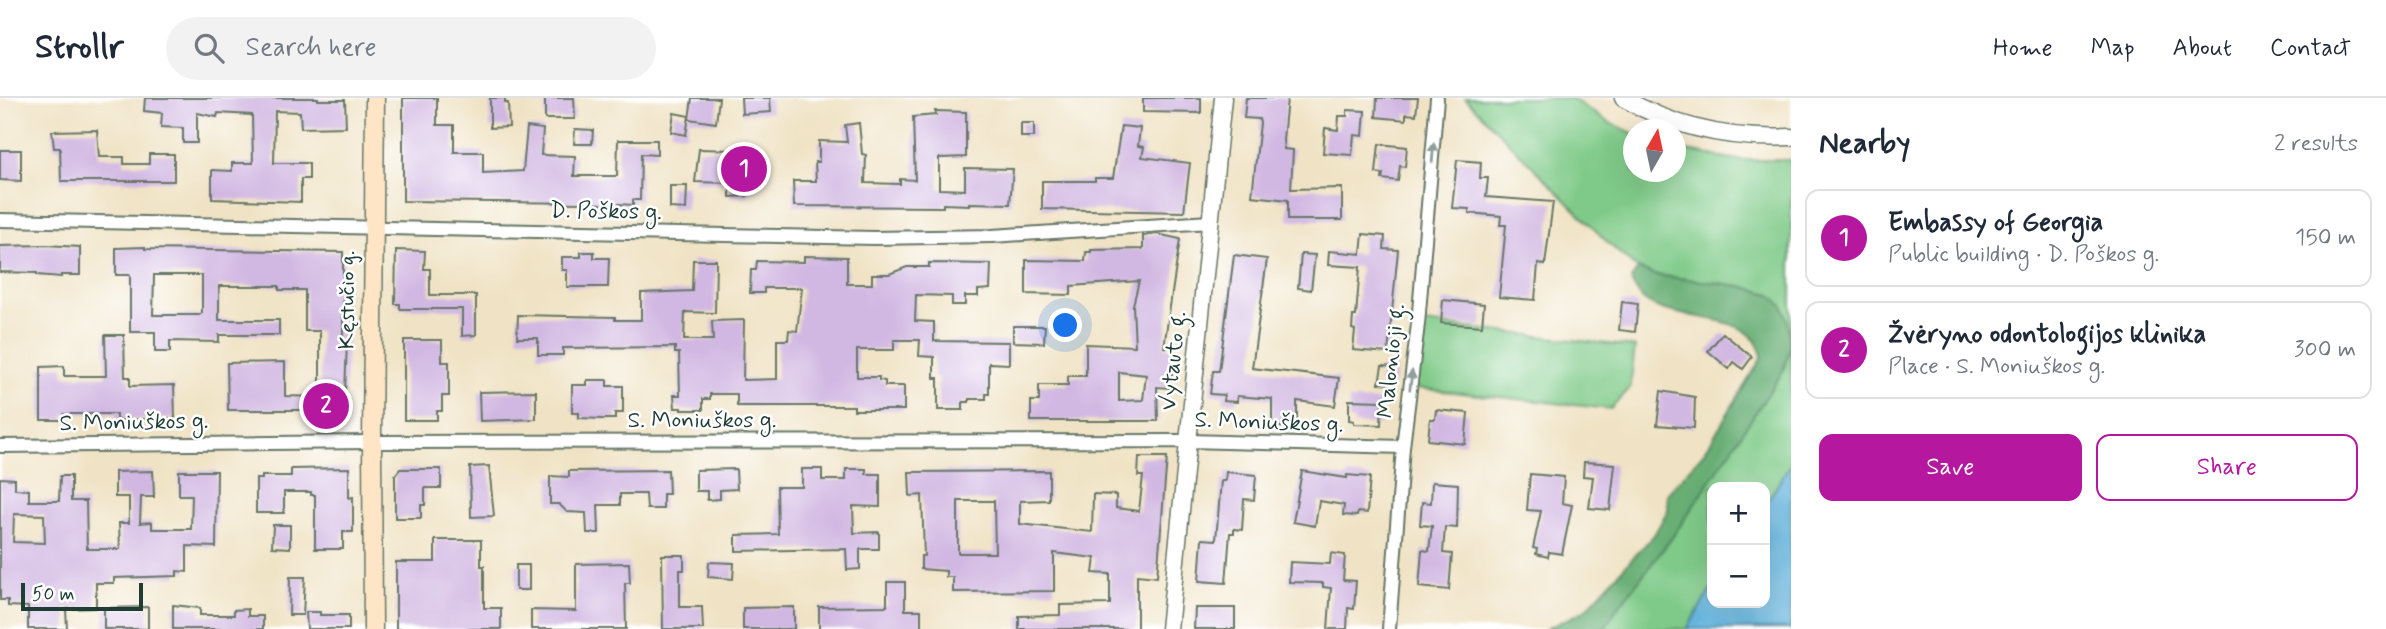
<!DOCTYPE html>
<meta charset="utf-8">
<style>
body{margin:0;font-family:Mynerve,sans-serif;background:#f2f2f3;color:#1f2937}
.controls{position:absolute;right:21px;bottom:21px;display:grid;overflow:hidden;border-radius:14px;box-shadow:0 7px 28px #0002}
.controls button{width:63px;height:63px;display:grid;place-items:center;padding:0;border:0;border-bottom:2px solid #e0e1e3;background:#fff;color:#1f2937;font:35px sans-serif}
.compass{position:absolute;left:1623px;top:21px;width:63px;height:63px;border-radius:50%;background:#fff;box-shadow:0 7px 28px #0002;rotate:9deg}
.scale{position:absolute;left:21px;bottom:18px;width:122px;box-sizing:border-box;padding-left:7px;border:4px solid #1f3d34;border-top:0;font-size:19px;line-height:24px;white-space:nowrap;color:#1f3d34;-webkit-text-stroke:5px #fff;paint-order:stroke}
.you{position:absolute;left:1066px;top:228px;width:24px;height:24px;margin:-18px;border:5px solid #fff;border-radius:50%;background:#1a73e8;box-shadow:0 0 0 10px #1a73e833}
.badge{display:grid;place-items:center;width:46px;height:46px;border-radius:50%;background:#b5179e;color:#fff;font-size:23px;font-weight:700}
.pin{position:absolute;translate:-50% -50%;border:4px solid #fff;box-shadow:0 2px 7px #0006}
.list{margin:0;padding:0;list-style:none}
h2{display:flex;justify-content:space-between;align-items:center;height:91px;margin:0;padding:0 28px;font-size:30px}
h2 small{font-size:23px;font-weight:400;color:#747a83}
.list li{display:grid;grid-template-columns:46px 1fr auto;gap:21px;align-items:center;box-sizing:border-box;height:98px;margin:0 14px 14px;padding:0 14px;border:2px solid #e0e1e3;border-radius:14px}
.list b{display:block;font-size:26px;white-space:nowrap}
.list p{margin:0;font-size:23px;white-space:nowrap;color:#747a83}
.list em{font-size:23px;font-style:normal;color:#747a83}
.actions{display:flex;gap:14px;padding:21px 28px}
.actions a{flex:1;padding:16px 0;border:2px solid #b5179e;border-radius:14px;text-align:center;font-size:24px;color:#b5179e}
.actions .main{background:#b5179e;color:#fff}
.icon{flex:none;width:38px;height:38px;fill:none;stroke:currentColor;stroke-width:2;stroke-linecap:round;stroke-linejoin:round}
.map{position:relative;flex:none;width:1791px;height:531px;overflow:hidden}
header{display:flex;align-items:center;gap:42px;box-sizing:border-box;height:98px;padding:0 35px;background:#fff;border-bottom:2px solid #e0e1e3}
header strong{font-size:33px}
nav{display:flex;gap:38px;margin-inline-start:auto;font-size:24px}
.search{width:490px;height:63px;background:#f2f2f3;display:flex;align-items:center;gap:18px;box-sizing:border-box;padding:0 24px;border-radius:38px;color:#747a83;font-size:26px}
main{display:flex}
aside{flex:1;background:#fff}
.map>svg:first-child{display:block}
.green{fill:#7fca88;stroke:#4f845e;stroke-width:2}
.forest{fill:#67ae74;stroke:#437654;stroke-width:2}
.water{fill:#64b5df;stroke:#42798a;stroke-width:2}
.building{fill:#d1b8e2;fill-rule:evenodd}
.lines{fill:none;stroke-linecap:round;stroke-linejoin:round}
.minor-casing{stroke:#687767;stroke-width:16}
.tertiary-casing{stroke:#687767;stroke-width:19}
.secondary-casing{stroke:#687767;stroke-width:21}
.minor{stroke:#fff;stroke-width:12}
.tertiary{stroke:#fff;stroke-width:16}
.secondary{stroke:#fde5c5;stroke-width:18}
.oneway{fill:#8f9e9a}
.labels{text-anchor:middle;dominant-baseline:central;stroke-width:5;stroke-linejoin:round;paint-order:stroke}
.street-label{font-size:23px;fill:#1f3d34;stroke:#fff}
</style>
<header>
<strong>Strollr</strong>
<div class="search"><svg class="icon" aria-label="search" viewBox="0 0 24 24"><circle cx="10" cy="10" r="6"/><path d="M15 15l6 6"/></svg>Search here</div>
<nav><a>Home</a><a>Map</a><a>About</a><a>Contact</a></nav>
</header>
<main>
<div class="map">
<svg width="1791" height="531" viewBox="0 0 1791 531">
<rect width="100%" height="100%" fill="#fff"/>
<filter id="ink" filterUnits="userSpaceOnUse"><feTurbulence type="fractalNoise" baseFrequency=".0143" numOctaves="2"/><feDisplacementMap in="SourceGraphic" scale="14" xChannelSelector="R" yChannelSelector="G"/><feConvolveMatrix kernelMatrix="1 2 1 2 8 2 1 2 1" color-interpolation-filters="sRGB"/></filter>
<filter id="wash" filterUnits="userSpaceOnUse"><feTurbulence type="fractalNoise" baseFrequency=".00686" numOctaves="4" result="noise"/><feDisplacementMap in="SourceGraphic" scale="28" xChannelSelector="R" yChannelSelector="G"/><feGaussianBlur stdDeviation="1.57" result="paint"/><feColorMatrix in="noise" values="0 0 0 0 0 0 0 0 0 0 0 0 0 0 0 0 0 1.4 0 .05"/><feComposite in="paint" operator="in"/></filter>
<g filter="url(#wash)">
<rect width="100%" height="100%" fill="#f0e3c5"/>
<g class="green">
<polygon points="1465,0 1571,0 1608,24 1633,35 1633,74 1675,74 1676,51 1738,62 1791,62 1791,365 1765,407 1765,389 1712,389 1712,490 1687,531 1604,531 1615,513 1671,441 1783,273 1770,196 1741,188 1655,177 1638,171 1609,146"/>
<polygon points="1423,225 1635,249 1630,290 1611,311 1415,290"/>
</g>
<path class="forest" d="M1638,171L1655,177L1741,188L1770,196L1783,208L1788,225L1790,250L1783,273L1717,373L1671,441L1615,513L1604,531H1546L1584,513L1654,437L1668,412L1667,396L1705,353L1762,259C1753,200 1643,237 1631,181Z"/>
<polygon class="water" points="1791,365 1791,531 1687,531 1712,490 1712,505 1765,505 1765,407"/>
<g id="blocks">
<g class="building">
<polygon points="145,0 318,0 318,2 345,2 346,29 301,30 300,14 275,13 274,65 309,65 309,81 301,81 301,104 212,101 212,72 232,73 232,65 253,65 252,17 218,15 217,19 197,15 197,45 183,45 183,30 161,29 162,15 144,13"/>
<polygon points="403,0 437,0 437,27 454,27 454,54 483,54 483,75 523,73 527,29 543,31 541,57 575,58 574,78 617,78 618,42 657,42 657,57 641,56 640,102 633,102 633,107 619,106 618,111 601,110 601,106 585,105 403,103"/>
<polygon points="490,0 505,0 505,5 508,5 509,29 490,30"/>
<polygon points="545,0 574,0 575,21 545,21"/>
<polygon points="692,0 719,0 716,25 689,21"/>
<polygon points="741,0 770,0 771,14 742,16"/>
<polygon points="1143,0 1201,0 1201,15 1143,14"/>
<polygon points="1246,0 1287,0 1283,42 1284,51 1293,52 1291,91 1342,90 1342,122 1288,122 1288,102 1252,98 1260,25 1259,21 1244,20"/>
<polygon points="1377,0 1418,0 1416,17 1406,16 1406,22 1376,19"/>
<polygon points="1347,12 1365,13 1363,38 1354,37 1352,57 1323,55 1325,30 1338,32 1339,18 1347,18"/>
<polygon points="935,13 966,14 966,59 939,60 939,91 965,92 965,70 1013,71 1010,106 969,105 969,107 943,106 943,109 794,108 793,83 816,83 815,64 819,64 819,43 847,44 845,27 859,25 862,56 866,57 865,85 900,86 900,81 915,82 913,19 936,17"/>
<polygon points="674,15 689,18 686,37 671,34"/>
<rect x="1021" y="25" width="13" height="14"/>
<polygon points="1121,28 1140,30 1138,48 1144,49 1142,59 1190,65 1184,114 1042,111 1042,83 1095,83 1095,80 1113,80"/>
<polygon points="575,31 593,32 592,46 574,46"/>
<polygon points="97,32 99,59 124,59 124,66 149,66 149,56 174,56 174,83 61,83 60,50 54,50 52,33"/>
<polygon points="1379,46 1407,49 1405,69 1400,68 1398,83 1382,81 1383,76 1376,75"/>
<polygon points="699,51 734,52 739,60 755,60 755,90 747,98 730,99 730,85 695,84"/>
<polygon points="0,52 21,52 21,83 0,82"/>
<polygon points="1457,62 1481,64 1480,80 1488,80 1486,99 1553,104 1545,167 1538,166 1535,202 1499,199 1506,127 1500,127 1501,118 1469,115 1469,111 1452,110"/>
<polygon points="670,88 687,88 686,111 670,110"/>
<path d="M1157,136L1180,141L1164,249L1175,250L1170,290L1157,289L1158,323H1031V303H1039V287H1068V278H1086V246L1135,248L1133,207L1139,183L1071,188V197L1026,196V162L1085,163L1086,154H1091V152L1143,151V138ZM1119,274L1146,277L1143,302L1119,303Z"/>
<polygon points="1363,136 1385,138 1384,151 1398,152 1388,255 1353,252 1355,232 1352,231 1353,218 1356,218 1360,169 1328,167 1329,153 1361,156"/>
<polygon points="46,147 80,149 80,177 61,177 61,179 37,177 37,175 0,174 0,148"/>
<path d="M145,149V151L343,154V243H347L344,321H308V312H228L227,265L285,264V298L320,299V233H305V192H279V188H219V222H279V237H219V244L170,243V254H155V234H130V177H116V150ZM154,177H202V215L199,217H153Z"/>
<polygon points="396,152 425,153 424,171 430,171 430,197 476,197 476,237 462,238 462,211 400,211 400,206 395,206"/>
<polygon points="581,154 594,154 594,160 609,160 608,189 567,189 567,172 562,172 562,159 581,159"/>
<polygon points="1301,156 1315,157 1311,192 1298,190"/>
<polygon points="1234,157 1267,161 1252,270 1339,280 1335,308 1297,303 1297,329 1272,329 1272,301 1237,298 1237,304 1223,303 1224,297 1210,296 1213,273 1219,273"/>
<polygon points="804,158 847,159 847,186 872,186 872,176 889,176 907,169 929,169 929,165 991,166 990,191 978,192 978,198 965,198 965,207 952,207 952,198 916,197 915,223 934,224 934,243 1009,244 1009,266 989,265 989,296 986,296 986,301 969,301 969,304 963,304 963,312 938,312 938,280 934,280 934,259 919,258 920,242 894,242 894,252 857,252 857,279 879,279 879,282 885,283 885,288 904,288 904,312 854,312 854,308 737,308 737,296 710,296 710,301 703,301 703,312 681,312 681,310 675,310 674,297 680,297 679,255 675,255 675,249 563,250 563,257 538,257 538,240 517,240 518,217 615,219 615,222 641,222 641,195 692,193 693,162 716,162 715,215 685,214 684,242 713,242 712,223 744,222 743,282 777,281 777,242 788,242 789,232 797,233 802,190 764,190 764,195 750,195 751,172 756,172 757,163 804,164"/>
<polygon points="1443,202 1484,206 1482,228 1441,225"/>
<polygon points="1622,204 1638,206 1635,234 1619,232"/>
<polygon points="1013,228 1045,228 1044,245 1013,244"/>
<polygon points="1723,235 1752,259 1743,271 1734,264 1729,271 1708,253"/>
<polygon points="105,237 124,237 125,279 130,279 130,288 174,287 175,320 116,322 116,316 64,316 64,322 41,322 41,269 64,268 64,278 106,278"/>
<polygon points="404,242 442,242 442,264 449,264 449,298 442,298 442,313 437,313 437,322 404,322"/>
<polygon points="1382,268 1396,269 1394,286 1379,285"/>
<polygon points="587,282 607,282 607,288 623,288 623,315 615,315 615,321 603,321 579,320 579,315 572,315 572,287 587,287"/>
<polygon points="536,293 536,321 480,323 479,294"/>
<polygon points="1661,293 1695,299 1694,330 1657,327"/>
<polygon points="1349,302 1382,303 1381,327 1354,326 1354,323 1349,322"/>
<polygon points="1436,312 1468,315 1465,346 1428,342 1430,321 1435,321"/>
<path d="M1139,359H1167L1157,479L1137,477V531H1019V518L1060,517V507L1110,506V476L1093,475L1095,460L1054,455V493L953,494V479H946V473L921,471V458H924L922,397L910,398L909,374L1049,373V402L1020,403V426L1092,434L1093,396L1116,397V410L1139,413L1143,378H1138ZM958,403H994L995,455H958Z"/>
<polygon points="1584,364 1615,366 1610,412 1589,410 1593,379 1583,378"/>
<polygon points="489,368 494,418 471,419 470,369"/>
<polygon points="349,370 349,400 353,399 353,434 343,434 343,451 315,451 315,397 311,397 311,394 284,394 284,415 256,415 256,381 262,381 262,378 291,378 291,371"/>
<polygon points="400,371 441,371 441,390 425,390 425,407 421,407 421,420 395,420 395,377"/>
<polygon points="736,371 737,391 720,392 720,401 707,402 707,393 696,393 696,372"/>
<polygon points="802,371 822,371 822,382 846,382 846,371 866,371 866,376 880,376 880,409 853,408 854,435 879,434 879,451 860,451 860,471 847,472 846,451 736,453 736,437 778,436 777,389 802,389"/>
<polygon points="668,372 669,396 663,396 663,411 647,411 646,396 620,396 620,407 598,407 599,435 587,435 586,415 567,414 559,406 550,406 550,378 569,379 569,373"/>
<path d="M153,373L154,399H141L140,425L152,424V431H191L192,397H179V373H217L216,449L187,448V474L177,473V478L114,480V485H96V510L66,511L67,531H28V509L8,508V502H0V380L15,381V391L29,392V403H59L60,378H71V403H86L87,451H120L119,425H129V399H115V374ZM14,416L44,417L45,445L13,444Z"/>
<polygon points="1302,373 1347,380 1347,377 1370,379 1367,415 1358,414 1357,418 1343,417 1344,407 1319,403 1315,428 1293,424"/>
<polygon points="1226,374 1256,377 1254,402 1244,401 1242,432 1234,431 1234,435 1230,435 1226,485 1199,483 1202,441 1216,442 1221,383 1225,383"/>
<polygon points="1530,376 1564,379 1562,405 1572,407 1562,456 1549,454 1548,459 1536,456 1537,451 1533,450 1541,413 1527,412"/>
<polygon points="1432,384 1458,386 1457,430 1445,429 1443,455 1452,456 1449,492 1419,489 1422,452 1429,453 1432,428 1420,427 1422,404 1431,405"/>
<polygon points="273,427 290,427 290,450 272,449"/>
<polygon points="435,442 481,442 481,468 484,468 484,510 501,510 501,531 396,531 396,464 435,464"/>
<polygon points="1331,455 1345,457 1343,482 1356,483 1354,511 1348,510 1347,531 1328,531 1331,490 1323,489 1323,485 1289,484 1290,464 1330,466"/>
<polygon points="662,457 684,457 684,472 680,472 680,509 702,509 703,531 663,531"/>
<polygon points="709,464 734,465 733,481 708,479"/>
<polygon points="629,465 630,485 625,485 626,531 531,531 531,512 576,513 576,466"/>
<rect x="516" y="467" width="13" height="25"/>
<polygon points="290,479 305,479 303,517 289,517"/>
<polygon points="887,484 905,484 905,512 921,512 921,531 819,531 819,509 887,508"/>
<polygon points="173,507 200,510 200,517 234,517 234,512 248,511 248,518 263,518 263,531 173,531"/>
<polygon points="148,509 148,531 104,531 104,510"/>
<polygon points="794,509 794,531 743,531 743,510"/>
<polygon points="1195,510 1235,510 1235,531 1194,531"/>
<polygon points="306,514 320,514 320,517 349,517 349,531 307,531"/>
</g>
</g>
</g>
<g filter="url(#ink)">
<use href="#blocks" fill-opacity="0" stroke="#687767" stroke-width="2"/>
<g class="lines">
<defs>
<g id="minor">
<polyline points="0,122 874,140 992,138 1210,124"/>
<polyline points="0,348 372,344 1189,343 1403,349"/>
<polyline points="1389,531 1403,349 1418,226 1437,0"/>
</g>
<g id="tertiary">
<path d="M1623,0C1675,30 1732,42 1791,39"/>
<polyline points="1169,531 1223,0"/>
</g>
<polyline id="secondary" points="373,531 372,344 375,0"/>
</defs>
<use href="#minor" class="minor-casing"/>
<use href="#tertiary" class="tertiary-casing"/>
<use href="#secondary" class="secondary-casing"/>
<use href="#minor" class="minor"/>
<use href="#tertiary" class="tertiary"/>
<use href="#secondary" class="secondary"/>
</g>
<defs><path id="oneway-solid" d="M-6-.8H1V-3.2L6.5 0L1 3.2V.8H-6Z" transform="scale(1.75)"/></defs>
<g class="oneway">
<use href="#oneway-solid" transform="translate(1433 55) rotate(-85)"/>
<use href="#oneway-solid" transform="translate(1411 282) rotate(-83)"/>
</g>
</g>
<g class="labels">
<g class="street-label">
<text transform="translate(606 114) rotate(1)">D. Poškos g.</text>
<text transform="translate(348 202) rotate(-90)">Kęstučio g.</text>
<text transform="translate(1174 263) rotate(-84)">Vytauto g.</text>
<text transform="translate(1392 263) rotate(-84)">Malonioji g.</text>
<text x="702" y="323">S. Moniuškos g.</text>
<text transform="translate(134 325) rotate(-1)">S. Moniuškos g.</text>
<text transform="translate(1269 325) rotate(2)">S. Moniuškos g.</text>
</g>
</g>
</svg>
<div class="controls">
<button>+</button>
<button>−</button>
</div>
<svg class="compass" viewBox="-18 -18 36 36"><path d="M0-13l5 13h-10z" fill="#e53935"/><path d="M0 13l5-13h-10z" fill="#747a83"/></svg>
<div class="scale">50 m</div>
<div class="you"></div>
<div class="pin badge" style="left:744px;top:71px">1</div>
<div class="pin badge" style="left:326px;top:308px">2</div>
</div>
<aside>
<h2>Nearby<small>2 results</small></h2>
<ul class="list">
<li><span class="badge">1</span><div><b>Embassy of Georgia</b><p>Public building · D. Poškos g.</p></div><em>150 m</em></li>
<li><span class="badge">2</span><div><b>Žvėryno odontologijos klinika</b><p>Place · S. Moniuškos g.</p></div><em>300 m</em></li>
</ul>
<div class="actions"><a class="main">Save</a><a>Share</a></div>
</aside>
</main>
